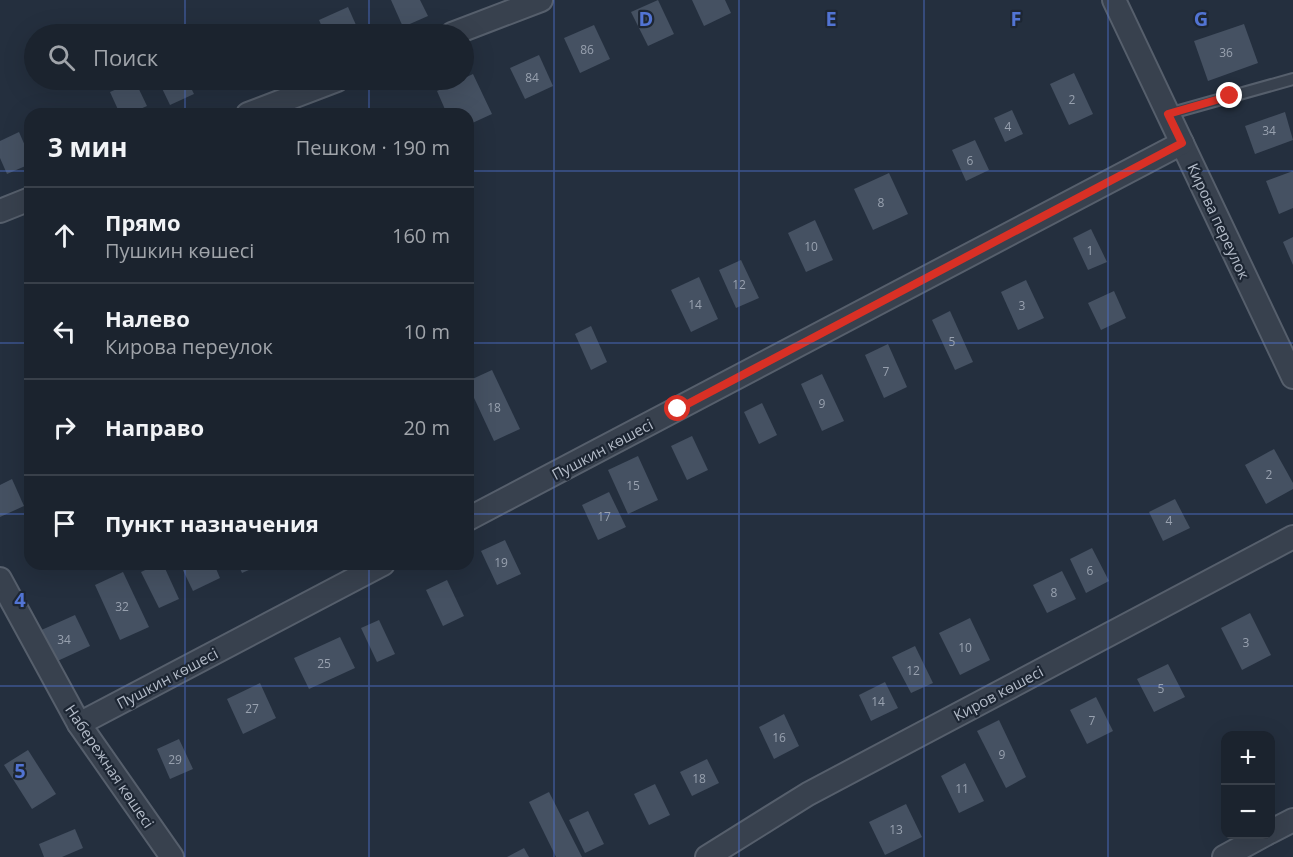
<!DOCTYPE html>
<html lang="ru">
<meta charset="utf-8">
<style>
body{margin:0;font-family:"Open Sans",sans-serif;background:#282f3a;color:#f1f3f6}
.controls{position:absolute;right:18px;bottom:18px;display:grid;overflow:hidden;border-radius:12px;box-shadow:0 6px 24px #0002}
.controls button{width:54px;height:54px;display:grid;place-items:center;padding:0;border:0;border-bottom:2px solid #39404a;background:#1b232e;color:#f1f3f6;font:30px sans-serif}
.stop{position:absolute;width:18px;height:18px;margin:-14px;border:4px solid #d93025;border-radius:50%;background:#fff}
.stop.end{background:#d93025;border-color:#fff;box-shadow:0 2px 6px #0008}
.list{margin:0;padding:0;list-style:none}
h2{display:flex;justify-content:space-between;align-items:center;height:78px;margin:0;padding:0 24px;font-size:26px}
h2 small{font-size:20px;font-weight:400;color:#a0a4aa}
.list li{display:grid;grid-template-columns:39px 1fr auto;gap:18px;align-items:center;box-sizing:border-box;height:96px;padding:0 24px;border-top:2px solid #39404a}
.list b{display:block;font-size:22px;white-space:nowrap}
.list p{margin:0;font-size:20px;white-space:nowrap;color:#a0a4aa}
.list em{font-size:20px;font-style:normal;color:#a0a4aa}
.icon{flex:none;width:33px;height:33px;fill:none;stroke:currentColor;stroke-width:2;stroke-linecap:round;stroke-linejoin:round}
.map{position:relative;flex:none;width:1293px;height:857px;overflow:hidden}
.search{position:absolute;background:#1b232e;box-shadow:0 6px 24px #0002;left:24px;top:24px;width:450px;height:66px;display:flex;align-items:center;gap:15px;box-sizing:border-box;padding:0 21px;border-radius:33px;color:#a0a4aa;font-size:22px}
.panel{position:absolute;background:#1b232e;box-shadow:0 6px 24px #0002;left:24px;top:108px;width:450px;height:462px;border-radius:18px}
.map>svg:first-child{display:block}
.building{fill:#455162}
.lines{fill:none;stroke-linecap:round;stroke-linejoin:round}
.service-casing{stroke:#565f6c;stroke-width:14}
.minor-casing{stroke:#565f6c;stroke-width:26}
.service{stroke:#38414e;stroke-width:10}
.minor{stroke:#38414e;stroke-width:22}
.route{stroke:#d93025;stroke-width:8}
.grid{fill:none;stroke:#5274d3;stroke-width:1.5;stroke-opacity:0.55}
.labels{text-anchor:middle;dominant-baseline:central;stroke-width:4.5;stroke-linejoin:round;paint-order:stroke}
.number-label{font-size:12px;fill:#98a1af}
.street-label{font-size:15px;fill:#b4bcc9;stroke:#1d2633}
.grid-label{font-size:20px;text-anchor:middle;font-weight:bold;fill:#5274d3;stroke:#1d2633;stroke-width:4.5;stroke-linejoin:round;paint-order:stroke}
</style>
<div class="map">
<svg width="1293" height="857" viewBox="0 0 1293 857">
<rect width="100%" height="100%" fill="#242f3e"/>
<g class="building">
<polygon points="391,0 420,0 428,16 403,27"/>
<polygon points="658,0 674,34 648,46 631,12"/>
<polygon points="692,0 725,0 731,13 704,26"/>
<polygon points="348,7 360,34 325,34 319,20"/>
<polygon points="1244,24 1258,63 1208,81 1194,41"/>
<polygon points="594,25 610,59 580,73 564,38"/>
<polygon points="539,55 553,86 525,99 510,68"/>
<polygon points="1074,73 1093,114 1069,125 1050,84"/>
<polygon points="473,74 492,114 468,125 468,114 447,114 437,91"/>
<polygon points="158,80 187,80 194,94 170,105"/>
<polygon points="135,81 147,106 129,114 120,114 110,92"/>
<polygon points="1012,110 1023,134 1005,142 994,118"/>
<polygon points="1285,112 1293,140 1255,154 1245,126"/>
<polygon points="19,132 30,157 30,164 7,174 0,158 0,141"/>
<polygon points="975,140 989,170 966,181 952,150"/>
<polygon points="1293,171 1293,208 1279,214 1266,181"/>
<polygon points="889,173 908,214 873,230 854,189"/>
<polygon points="815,220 833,260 806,272 788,233"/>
<polygon points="1091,229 1107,262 1088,270 1073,238"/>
<polygon points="1293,237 1293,265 1283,242"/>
<polygon points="741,260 759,298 736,308 719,270"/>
<polygon points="699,277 718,319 691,332 671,290"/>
<polygon points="1026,280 1044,318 1018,330 1001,292"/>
<polygon points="1114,291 1126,318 1101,330 1088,303"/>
<polygon points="950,311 973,362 955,370 932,320"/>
<polygon points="591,326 607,362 591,370 575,334"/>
<polygon points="888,344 907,387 884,398 865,355"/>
<polygon points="492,370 520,429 494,441 468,385 468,381"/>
<polygon points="822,374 844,421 822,431 801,384"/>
<polygon points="762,403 777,435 759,444 744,412"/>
<polygon points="692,436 708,470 687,480 671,446"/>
<polygon points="1274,449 1293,483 1293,489 1266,504 1245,465"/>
<polygon points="638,456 658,500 628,514 608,470"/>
<polygon points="12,479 24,506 0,517 0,485"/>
<polygon points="609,492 626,527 598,540 582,505"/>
<polygon points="1175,499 1190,528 1163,541 1149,512"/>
<polygon points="505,540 521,574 497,585 481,551"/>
<polygon points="1092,548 1109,581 1086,593 1070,559"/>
<polygon points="158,564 163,564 179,599 159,608 141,572"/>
<polygon points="180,564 214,564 220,578 193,591"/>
<polygon points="238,564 262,564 242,573"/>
<polygon points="1062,571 1076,599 1047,613 1033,585"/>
<polygon points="123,572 149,627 120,640 95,585"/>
<polygon points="447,580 464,616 443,626 426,590"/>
<polygon points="1250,613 1271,655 1242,670 1221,628"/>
<polygon points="75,615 90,646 51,664 37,632"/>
<polygon points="970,618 990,660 960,675 939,633"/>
<polygon points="379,620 395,654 377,662 361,628"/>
<polygon points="340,637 355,668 309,689 294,658"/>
<polygon points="915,646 933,683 911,693 892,657"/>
<polygon points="1168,664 1185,697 1154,712 1137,679"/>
<polygon points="885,682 898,708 871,721 859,695"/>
<polygon points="260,683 276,718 243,734 227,699"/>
<polygon points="1096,697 1113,731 1087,744 1070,710"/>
<polygon points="784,714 799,746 774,759 759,727"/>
<polygon points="999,720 1026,777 1006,788 977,731"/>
<polygon points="179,739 193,769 170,779 157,749"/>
<polygon points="28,750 56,794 32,809 4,765"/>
<polygon points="707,759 719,783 692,796 680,772"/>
<polygon points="965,763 984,801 959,813 941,776"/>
<polygon points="655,784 670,815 649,825 634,794"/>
<polygon points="549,792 582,857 556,857 529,802"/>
<polygon points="906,804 922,837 885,855 869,822"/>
<polygon points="588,811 604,844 585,853 569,820"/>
<polygon points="75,829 83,848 62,857 44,857 39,844"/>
<polygon points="524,848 529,857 507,857"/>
</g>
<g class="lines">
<defs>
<polyline id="service" points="1168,114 1293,79"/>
<g id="minor">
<polyline points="1114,0 1293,377"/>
<polyline points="452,34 541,0"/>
<polyline points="248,114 337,80"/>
<polyline points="0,211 30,199"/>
<polyline points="468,519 1182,143"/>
<polyline points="0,579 79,724 172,857"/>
<polyline points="79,724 383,564"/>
<polyline points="1270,832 1293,820"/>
<polyline points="707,857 808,794 1293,537"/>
<polyline points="1224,857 1266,834"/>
</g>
</defs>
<use href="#service" class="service-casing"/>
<use href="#minor" class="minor-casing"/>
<use href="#service" class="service"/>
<use href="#minor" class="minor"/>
</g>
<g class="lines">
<polyline class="route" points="678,409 1182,143 1168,114 1230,96"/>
</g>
<path class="grid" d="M185,0V34M369,0V34M554,0V857M739,0V857M924,0V857M1108,0V857M185,80V114M369,80V114M0,171H30M468,171H1293M0,343H30M468,343H1293M0,514H30M468,514H1293M185,564V857M369,564V857M0,686H1293"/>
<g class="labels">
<g class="number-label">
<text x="587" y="49">86</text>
<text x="1226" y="52">36</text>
<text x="532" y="77">84</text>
<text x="1072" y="99">2</text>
<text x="1008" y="126">4</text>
<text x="1269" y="130">34</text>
<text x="970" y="160">6</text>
<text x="881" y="202">8</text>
<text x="811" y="246">10</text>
<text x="1090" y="250">1</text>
<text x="739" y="284">12</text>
<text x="695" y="304">14</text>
<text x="1022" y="305">3</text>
<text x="952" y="341">5</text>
<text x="886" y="371">7</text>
<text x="822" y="403">9</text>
<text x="494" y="407">18</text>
<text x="1269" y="474">2</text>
<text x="633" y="485">15</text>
<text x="604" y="516">17</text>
<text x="1169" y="520">4</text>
<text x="501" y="562">19</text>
<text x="1090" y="570">6</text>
<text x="1054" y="592">8</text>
<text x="122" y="606">32</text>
<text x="64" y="639">34</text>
<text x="1246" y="642">3</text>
<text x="965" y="647">10</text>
<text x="324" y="663">25</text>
<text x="913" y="670">12</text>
<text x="1161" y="688">5</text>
<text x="878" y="701">14</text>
<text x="252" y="708">27</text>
<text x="1092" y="720">7</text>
<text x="779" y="737">16</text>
<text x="1002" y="754">9</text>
<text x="175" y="759">29</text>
<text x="699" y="778">18</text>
<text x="962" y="788">11</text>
<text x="896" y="829">13</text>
</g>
<g class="street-label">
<text transform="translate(1219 221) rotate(65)">Кирова переулок</text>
<text transform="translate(602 449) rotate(-28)">Пушкин көшесі</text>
<text transform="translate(167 678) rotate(-28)">Пушкин көшесі</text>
<text transform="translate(998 693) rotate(-28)">Киров көшесі</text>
<text transform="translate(110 766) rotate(56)">Набережная көшесі</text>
</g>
</g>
<g class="grid-label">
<text x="646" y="26">D</text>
<text x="831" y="26">E</text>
<text x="1016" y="26">F</text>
<text x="1201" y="26">G</text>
<text x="20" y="607">4</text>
<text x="20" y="778">5</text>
</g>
</svg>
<div class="controls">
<button>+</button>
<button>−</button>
</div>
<div class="stop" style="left:678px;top:409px"></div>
<div class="stop end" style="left:1230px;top:96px"></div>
<div class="search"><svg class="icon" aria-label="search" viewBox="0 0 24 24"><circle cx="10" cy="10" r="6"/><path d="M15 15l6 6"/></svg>Поиск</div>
<section class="panel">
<h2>3 мин<small>Пешком · 190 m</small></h2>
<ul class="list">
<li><svg class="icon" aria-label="ahead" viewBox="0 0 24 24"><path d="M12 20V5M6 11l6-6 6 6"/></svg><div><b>Прямо</b><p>Пушкин көшесі</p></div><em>160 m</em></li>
<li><svg class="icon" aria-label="left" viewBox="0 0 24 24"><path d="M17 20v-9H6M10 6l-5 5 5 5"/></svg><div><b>Налево</b><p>Кирова переулок</p></div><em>10 m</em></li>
<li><svg class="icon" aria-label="right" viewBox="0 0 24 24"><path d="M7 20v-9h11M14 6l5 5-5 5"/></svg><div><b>Направо</b></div><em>20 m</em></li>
<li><svg class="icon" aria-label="arrive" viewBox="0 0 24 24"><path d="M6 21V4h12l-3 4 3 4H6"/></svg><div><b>Пункт назначения</b></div></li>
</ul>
</section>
</div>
